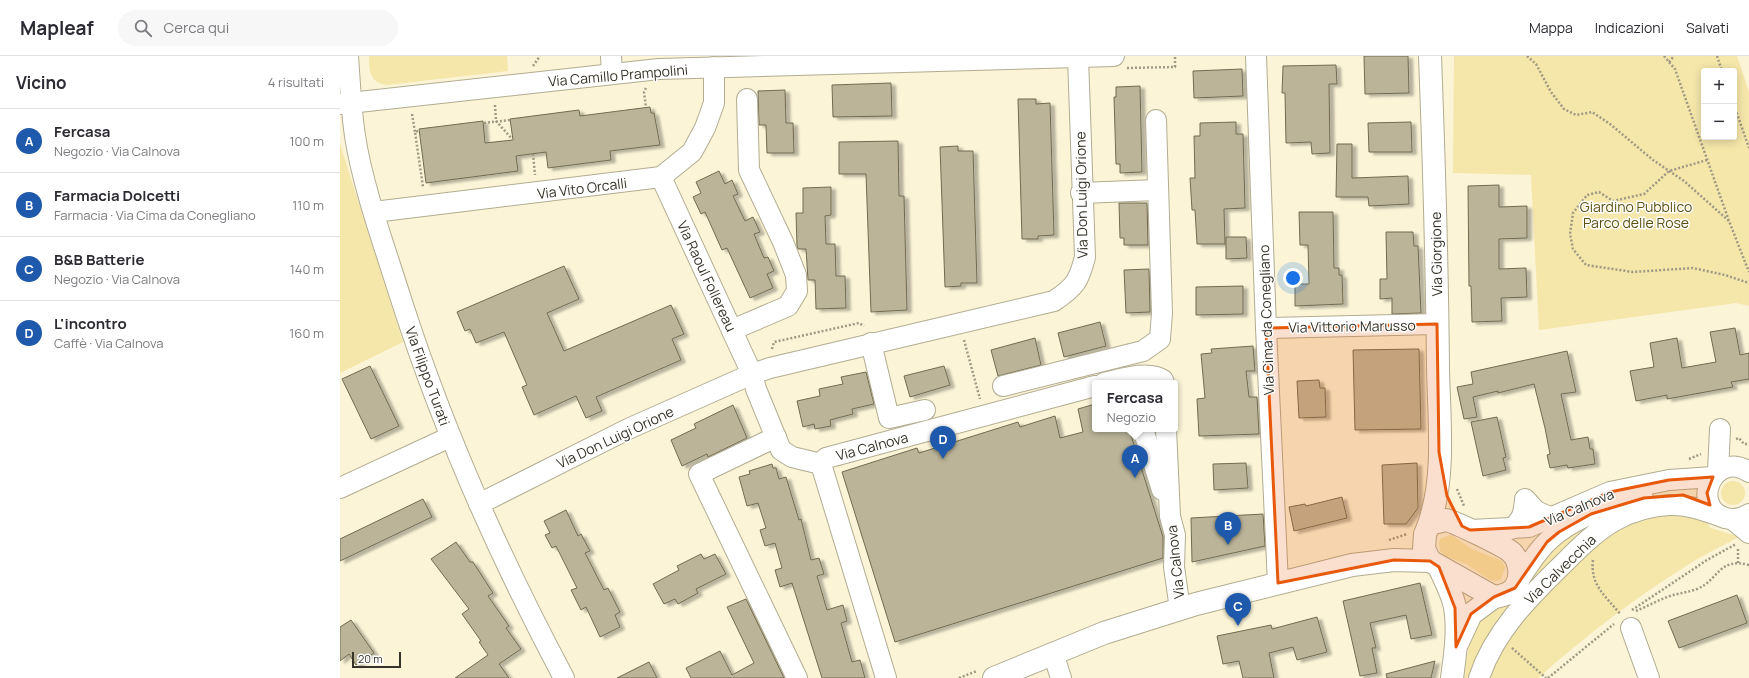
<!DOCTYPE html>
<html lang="it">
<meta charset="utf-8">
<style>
body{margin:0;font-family:Manrope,sans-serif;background:#f7f7f7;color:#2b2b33}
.controls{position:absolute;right:12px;top:12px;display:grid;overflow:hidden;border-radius:4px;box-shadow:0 2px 10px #0003}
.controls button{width:36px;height:36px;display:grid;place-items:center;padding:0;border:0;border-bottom:1px solid #e1e1e2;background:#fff;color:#2b2b33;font:20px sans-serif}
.scale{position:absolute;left:12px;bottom:10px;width:49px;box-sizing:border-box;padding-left:4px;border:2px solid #363328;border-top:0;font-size:11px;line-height:14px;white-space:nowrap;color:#363328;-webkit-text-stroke:3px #fff;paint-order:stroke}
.you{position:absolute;left:953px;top:222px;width:14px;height:14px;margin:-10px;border:3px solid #fff;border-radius:50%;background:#1a73e8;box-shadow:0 0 0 6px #1a73e833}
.badge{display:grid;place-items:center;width:26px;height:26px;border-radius:50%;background:#1e59ab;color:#fff;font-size:13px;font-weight:700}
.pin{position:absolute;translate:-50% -33px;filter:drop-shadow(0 1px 2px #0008)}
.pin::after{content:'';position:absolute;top:21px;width:14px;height:12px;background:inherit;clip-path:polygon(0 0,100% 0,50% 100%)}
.popup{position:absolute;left:752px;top:324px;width:86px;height:52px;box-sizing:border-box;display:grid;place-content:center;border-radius:4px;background:#fff;filter:drop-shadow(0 1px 3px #0005);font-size:13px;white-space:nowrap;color:#7c7c81}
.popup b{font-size:15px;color:#2b2b33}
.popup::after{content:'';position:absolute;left:50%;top:100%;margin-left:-8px;border:8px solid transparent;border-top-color:#fff}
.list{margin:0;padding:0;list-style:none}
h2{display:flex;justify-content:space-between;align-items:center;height:52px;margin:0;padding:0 16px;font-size:17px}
h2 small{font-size:13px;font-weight:400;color:#7c7c81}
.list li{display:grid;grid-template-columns:26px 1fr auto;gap:12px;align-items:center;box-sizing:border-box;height:64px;padding:0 16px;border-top:1px solid #e1e1e2}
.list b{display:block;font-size:15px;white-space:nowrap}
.list p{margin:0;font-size:13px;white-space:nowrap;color:#7c7c81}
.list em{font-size:13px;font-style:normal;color:#7c7c81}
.icon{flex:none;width:22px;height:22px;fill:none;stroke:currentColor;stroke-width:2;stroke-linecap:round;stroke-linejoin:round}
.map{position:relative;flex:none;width:1409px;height:622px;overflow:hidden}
header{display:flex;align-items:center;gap:24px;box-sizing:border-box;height:56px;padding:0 20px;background:#fff;border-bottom:1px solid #e1e1e2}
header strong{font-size:19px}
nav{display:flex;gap:22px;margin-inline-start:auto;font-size:14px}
.search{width:280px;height:36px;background:#f7f7f7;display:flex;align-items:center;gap:10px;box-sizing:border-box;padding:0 14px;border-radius:22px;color:#7c7c81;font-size:15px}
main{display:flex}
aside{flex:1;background:#fff}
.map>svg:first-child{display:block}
.green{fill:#f5e6a9;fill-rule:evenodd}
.building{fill:#bbb499;stroke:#716b51;filter:url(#shadow)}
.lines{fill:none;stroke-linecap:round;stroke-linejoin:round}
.minor-casing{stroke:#b2ac91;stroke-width:22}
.major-casing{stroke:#b2ac91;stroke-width:24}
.path{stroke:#9e9984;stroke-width:2.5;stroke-dasharray:2 2;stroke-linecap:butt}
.minor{stroke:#fff;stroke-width:20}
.major{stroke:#fff;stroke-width:22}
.marked{fill:#e8590c;fill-opacity:0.2;stroke:#e8590c;stroke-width:3;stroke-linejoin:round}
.labels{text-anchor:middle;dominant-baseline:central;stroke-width:3;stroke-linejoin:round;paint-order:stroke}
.street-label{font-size:14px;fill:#363328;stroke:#fff}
.park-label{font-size:14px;fill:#5f5113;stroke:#fff}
</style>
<header>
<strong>Mapleaf</strong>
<div class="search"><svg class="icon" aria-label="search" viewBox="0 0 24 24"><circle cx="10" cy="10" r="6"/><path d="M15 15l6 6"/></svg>Cerca qui</div>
<nav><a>Mappa</a><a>Indicazioni</a><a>Salvati</a></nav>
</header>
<main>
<aside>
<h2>Vicino<small>4 risultati</small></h2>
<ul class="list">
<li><span class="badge">A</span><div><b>Fercasa</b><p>Negozio · Via Calnova</p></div><em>100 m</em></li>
<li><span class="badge">B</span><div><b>Farmacia Dolcetti</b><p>Farmacia · Via Cima da Conegliano</p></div><em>110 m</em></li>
<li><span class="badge">C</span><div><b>B&amp;B Batterie</b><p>Negozio · Via Calnova</p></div><em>140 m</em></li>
<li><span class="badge">D</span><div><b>L'incontro</b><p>Caffè · Via Calnova</p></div><em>160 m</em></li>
</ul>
</aside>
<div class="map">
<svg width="1409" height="622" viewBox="0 0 1409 622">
<defs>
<filter id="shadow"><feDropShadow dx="4.5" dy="2.5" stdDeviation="1" flood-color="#0004"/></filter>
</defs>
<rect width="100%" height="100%" fill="#fbf4d7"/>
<g class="green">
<path d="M29,0H167L168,15L47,29C30,27 29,15 29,0Z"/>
<path d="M1114,0H1397L1409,36V250L1396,247L1199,274L1191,119L1113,117ZM1364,15H1394V81H1364Z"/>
<polygon points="0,88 63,286 0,317"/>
<circle cx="1393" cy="437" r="12"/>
<polygon points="1272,457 1131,622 1124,622 1131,572 1199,508 1226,479"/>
<path d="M1323,459H1355L1364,464L1371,472L1399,481C1380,491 1361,500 1343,512C1292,544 1243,582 1198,622H1148C1159,584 1195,550 1221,522C1234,508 1247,491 1263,481C1282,470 1302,465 1323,459Z"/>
<polygon points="1111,479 1132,493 1162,505 1165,512 1161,523 1156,525 1150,524 1126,508 1105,500 1100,495 1099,486 1101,482"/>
</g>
<g class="building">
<polygon points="1024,0 1068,0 1069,37 1025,38"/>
<polygon points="996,9 997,28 989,28 990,97 972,98 971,86 946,87 945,37 942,37 943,10"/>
<polygon points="902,13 903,40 854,42 853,15"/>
<polygon points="551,27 552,60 493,61 492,29"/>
<polygon points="800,30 802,116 780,117 780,108 776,108 774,41 776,41 776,31"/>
<polygon points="445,34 446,67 453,67 454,97 427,97 426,69 419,69 418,35"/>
<polygon points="678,43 696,43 696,48 710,47 714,179 698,180 698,183 682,183"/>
<polygon points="310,51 311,57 314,57 320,89 270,95 271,104 208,112 206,96 176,100 178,115 86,127 79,73 143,65 145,87 173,84 170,63 239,54 240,60"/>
<polygon points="896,66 896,78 903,78 905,152 884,153 885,188 857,188 855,154 852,154 850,122 855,122 854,80 860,80 860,67"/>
<polygon points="1071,66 1072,96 1029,96 1028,67"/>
<polygon points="558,85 559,140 564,140 567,254 531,256 526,118 499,118 499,86"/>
<polygon points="997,88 1012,88 1012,122 1068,120 1069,148 1029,150 1028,141 996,141"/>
<polygon points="618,90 618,95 633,95 637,227 621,227 621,230 605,231 600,91"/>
<polygon points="379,115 385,128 392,124 398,138 393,140 405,165 413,161 420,176 414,178 424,202 428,201 434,215 427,218 433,232 410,242 387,192 382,194 365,156 361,158 353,141 361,137 356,126"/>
<polygon points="1159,129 1159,151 1187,150 1187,182 1159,183 1159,213 1186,212 1187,241 1161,242 1162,265 1132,266 1131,230 1129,230 1128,130"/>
<polygon points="491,131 491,159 485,160 486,188 495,188 496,220 505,220 506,252 476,253 475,224 468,224 466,193 458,193 457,190 456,157 463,157 463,132"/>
<polygon points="779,147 807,147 808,189 784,189 784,182 780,182"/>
<polygon points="959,156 993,156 994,212 999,212 999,219 1002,219 1003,248 955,250 955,228 969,228 968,189 960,189"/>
<polygon points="1046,176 1073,176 1074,190 1078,190 1081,257 1052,258 1052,242 1040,243 1040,223 1047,223"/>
<polygon points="886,181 906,181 907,202 886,203"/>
<polygon points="224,210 239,243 207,257 224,295 331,249 344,278 332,283 341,304 256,341 262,355 246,362 236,340 194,359 182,331 187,329 164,276 136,287 130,273 125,275 117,256"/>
<polygon points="809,213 810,256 786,257 784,214"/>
<polygon points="903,230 903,258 856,259 856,231"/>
<polygon points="760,266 766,290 724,301 718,277"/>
<polygon points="1395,272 1400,299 1409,297 1409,323 1391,326 1393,331 1327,343 1327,339 1296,345 1290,315 1314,311 1310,287 1337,282 1342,312 1376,306 1370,276"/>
<polygon points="695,282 701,309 658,320 651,294"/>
<polygon points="913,290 915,315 906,315 909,341 917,341 919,378 859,380 857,343 865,342 861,298 872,297 871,293"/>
<polygon points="1079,293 1081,373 1015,374 1013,294"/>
<polygon points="1227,295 1236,336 1221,338 1231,384 1248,381 1250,393 1253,393 1255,408 1228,412 1227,409 1210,412 1207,399 1210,398 1205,372 1194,328 1158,337 1158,335 1133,341 1137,361 1124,363 1117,331 1133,328 1131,316"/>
<polygon points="30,310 59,370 31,383 2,323"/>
<polygon points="604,310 610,329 570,341 564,320"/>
<polygon points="526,316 534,348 512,353 513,358 490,364 491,370 475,373 474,368 463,371 457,345 480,340 479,333 503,328 501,321"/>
<polygon points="979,324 980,332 985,332 986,361 959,362 957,325"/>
<polygon points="755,348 755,373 789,373 823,481 823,502 555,586 502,416 577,392 579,397 678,366 680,371 715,360 720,382 743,376 738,353"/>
<polygon points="393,349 407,382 368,401 367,398 342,410 331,384 356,372 354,368"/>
<polygon points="1157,361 1166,401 1163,402 1166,414 1143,420 1131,366"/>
<polygon points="906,407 908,432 874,434 873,408"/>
<polygon points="1077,407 1078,452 1066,468 1044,468 1042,409"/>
<polygon points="432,408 433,412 436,412 439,423 446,421 459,464 461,463 471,504 479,502 484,518 477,520 487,554 503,549 507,565 501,567 512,606 520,604 525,622 482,622 452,527 440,531 435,514 442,512 435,487 425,490 420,474 426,472 418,447 407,450 399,421 410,418 409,415"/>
<polygon points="1002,441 1007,462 954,475 949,451 965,448 966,450"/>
<polygon points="83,443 92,461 0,505 0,483"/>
<polygon points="226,454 238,480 241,478 250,495 245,497 264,534 268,532 280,556 275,559 280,571 260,581 246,551 241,554 231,534 237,532 216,490 212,492 205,479 210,477 204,465"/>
<polygon points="923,458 925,490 852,506 851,462"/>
<polygon points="116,486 130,506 133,506 153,537 148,540 169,570 166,572 181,593 159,608 169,622 115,622 148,599 139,586 141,585 122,558 129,553 91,503"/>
<polygon points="361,498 364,503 375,498 386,518 356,533 358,537 338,548 335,543 324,548 313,528 339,514 337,510"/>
<polygon points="1080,527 1092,579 1071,583 1066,559 1030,567 1036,592 1032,592 1037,617 1020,620 1003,545"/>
<polygon points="1397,539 1407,567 1339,592 1328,565"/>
<polygon points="406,543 444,622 351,622 346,612 380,595 392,619 414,607 387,551"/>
<polygon points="977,561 987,596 957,604 953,591 929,597 934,622 903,622 899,605 883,608 877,580 931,569 932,573"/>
<polygon points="11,564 34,597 16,609 9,598 0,605 0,571"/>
<polygon points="1095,605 1091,622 1047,622 1046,618"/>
<polygon points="309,606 317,622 277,622"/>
</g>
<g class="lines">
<defs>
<g id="minor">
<path d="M8,0C10,27 11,53 15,80C23,132 45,192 61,243C103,374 159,500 224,622"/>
<polyline points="271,0 272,18"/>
<polyline points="916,0 926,272 938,527"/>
<polyline points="0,48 319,13 774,0"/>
<polyline points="321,121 412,318 416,333 441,394 452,401 481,408"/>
<polyline points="741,137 817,134"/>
<polyline points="34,156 321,121 352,96 365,72 374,47 374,11"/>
<polyline points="926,272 1097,268"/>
<polyline points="392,274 448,250 457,235 456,219 443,186 409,114 407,43"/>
<polyline points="531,287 549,362 585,354"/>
<path d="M764,327C781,323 808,314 823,324L824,327"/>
<polyline points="663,330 803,295 820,283 822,257 816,64"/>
<polyline points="803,373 822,434"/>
<polyline points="826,373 830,460 835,479 834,511 840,553"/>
<polyline points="436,381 359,418 457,622"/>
<polyline points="1378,416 1380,373"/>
<path d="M1409,416C1374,393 1349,450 1385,462C1394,464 1402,463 1409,458"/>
<polyline points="0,432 110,381"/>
<path d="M139,448L288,373L412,318L430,312L714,245C735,231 739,225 745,201L738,1"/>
<polyline points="1392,463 1409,477"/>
<path d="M1171,473C1182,464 1184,458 1185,443L1196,455L1212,462"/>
<polyline points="1130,474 1189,471 1270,436 1329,424 1373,421"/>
<path d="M1180,522C1188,510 1197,495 1208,485C1234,460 1269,451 1303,442"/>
<polyline points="1291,572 1309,622"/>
<polyline points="713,597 721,622"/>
<polyline points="546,622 481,408 486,402 755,330"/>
<path d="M1139,622C1154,576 1189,541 1223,508C1239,492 1255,476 1274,465C1290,456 1311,450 1329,449C1348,448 1365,455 1383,461"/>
</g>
<g id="major">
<path d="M1106,464C1115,466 1167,491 1172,497C1180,505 1182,522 1175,531C1171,538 1161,540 1154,541L1090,505L1084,493L1085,478L1088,471L1093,467Z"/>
<path d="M1088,471C1106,422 1099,364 1098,312C1097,208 1094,104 1090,0"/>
<path d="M1099,511C1105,524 1112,537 1115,551C1119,574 1115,599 1112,622"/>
<polyline points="1118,586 1131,558 1154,541"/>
<polyline points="654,622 764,577 856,548 1012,509 1054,504 1090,505"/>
</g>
</defs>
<use href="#minor" class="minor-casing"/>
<use href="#major" class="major-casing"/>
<g class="path">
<polyline points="1187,0 1196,8 1211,36 1224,53 1236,59 1252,56 1270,68 1313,104 1344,125 1389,165 1409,216"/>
<polyline points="1324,0 1335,13 1389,165"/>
<polyline points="1377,0 1382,15"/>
<polyline points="1329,6 1334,0"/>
<polyline points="193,10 200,0"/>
<polyline points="787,12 835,11 835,0"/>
<polyline points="306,32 304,36 306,51"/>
<polyline points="155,49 156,65 173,84"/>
<polyline points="1394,49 1409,92"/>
<polyline points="72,58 75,76"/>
<polyline points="144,67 170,64"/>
<polyline points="78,75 75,76 83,131"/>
<polyline points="193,98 195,119"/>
<polyline points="1367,104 1329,115 1304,138 1273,145 1259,136 1247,139 1233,157 1230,178 1233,193 1246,209 1293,216 1353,212 1385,219 1409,227"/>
<polyline points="624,284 640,343"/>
<polyline points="432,293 434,286 519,267 524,270"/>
<polyline points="1396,383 1399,382 1404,388 1409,388"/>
<polyline points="1349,403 1361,398"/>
<polyline points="1117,433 1124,450"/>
<polyline points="1049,484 1067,478"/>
<path d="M1253,504C1250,530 1266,540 1281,559"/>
<polyline points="1398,507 1398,492"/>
<polyline points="1292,554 1367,504 1396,488"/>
<path d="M1296,555C1308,550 1320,543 1333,539C1341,537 1349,536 1357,533C1379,524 1378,501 1409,509"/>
<polyline points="1172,592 1206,622"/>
<polyline points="619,622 637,615"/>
<polyline points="1208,622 1274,568"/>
</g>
<use href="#minor" class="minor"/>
<use href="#major" class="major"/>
</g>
<path class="marked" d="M1097,268L1099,396L1107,440L1122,470L1130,474L1189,471L1270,436L1329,424L1373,421L1367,437L1370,449L1343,439L1304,442L1251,458L1219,476L1207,486L1175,532L1154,541L1131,558L1116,591L1115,552L1099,511L1090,505L1054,504L938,527L926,272Z"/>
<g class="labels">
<g class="street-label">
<text transform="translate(278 19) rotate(-5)">Via Camillo Prampolini</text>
<text transform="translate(242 132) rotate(-7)">Via Vito Orcalli</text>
<text transform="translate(741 139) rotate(-91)">Via Don Luigi Orione</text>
<text transform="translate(1096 198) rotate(-91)">Via Giorgione</text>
<text transform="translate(367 220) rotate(65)">Via Raoul Follereau</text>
<text transform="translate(926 264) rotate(-92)">Via Cima da Conegliano</text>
<text transform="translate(1012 270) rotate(-1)">Via Vittorio Marusso</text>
<text transform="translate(88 320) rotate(70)">Via Filippo Turati</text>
<text transform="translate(275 381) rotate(-25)">Via Don Luigi Orione</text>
<text transform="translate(532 390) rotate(-15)">Via Calnova</text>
<text transform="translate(1239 451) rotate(-23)">Via Calnova</text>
<text transform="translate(835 506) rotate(-96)">Via Calnova</text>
<text transform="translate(1220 513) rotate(-44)">Via Calvecchia</text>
</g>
<g class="park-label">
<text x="1296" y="150">Giardino Pubblico<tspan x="1296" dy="16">Parco delle Rose</tspan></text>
</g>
</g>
</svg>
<div class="controls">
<button>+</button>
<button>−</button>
</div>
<div class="scale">20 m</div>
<div class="you"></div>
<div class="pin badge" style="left:795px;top:422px">A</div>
<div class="popup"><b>Fercasa</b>Negozio</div>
<div class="pin badge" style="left:888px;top:489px">B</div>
<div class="pin badge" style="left:898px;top:570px">C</div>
<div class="pin badge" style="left:603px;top:403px">D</div>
</div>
</main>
